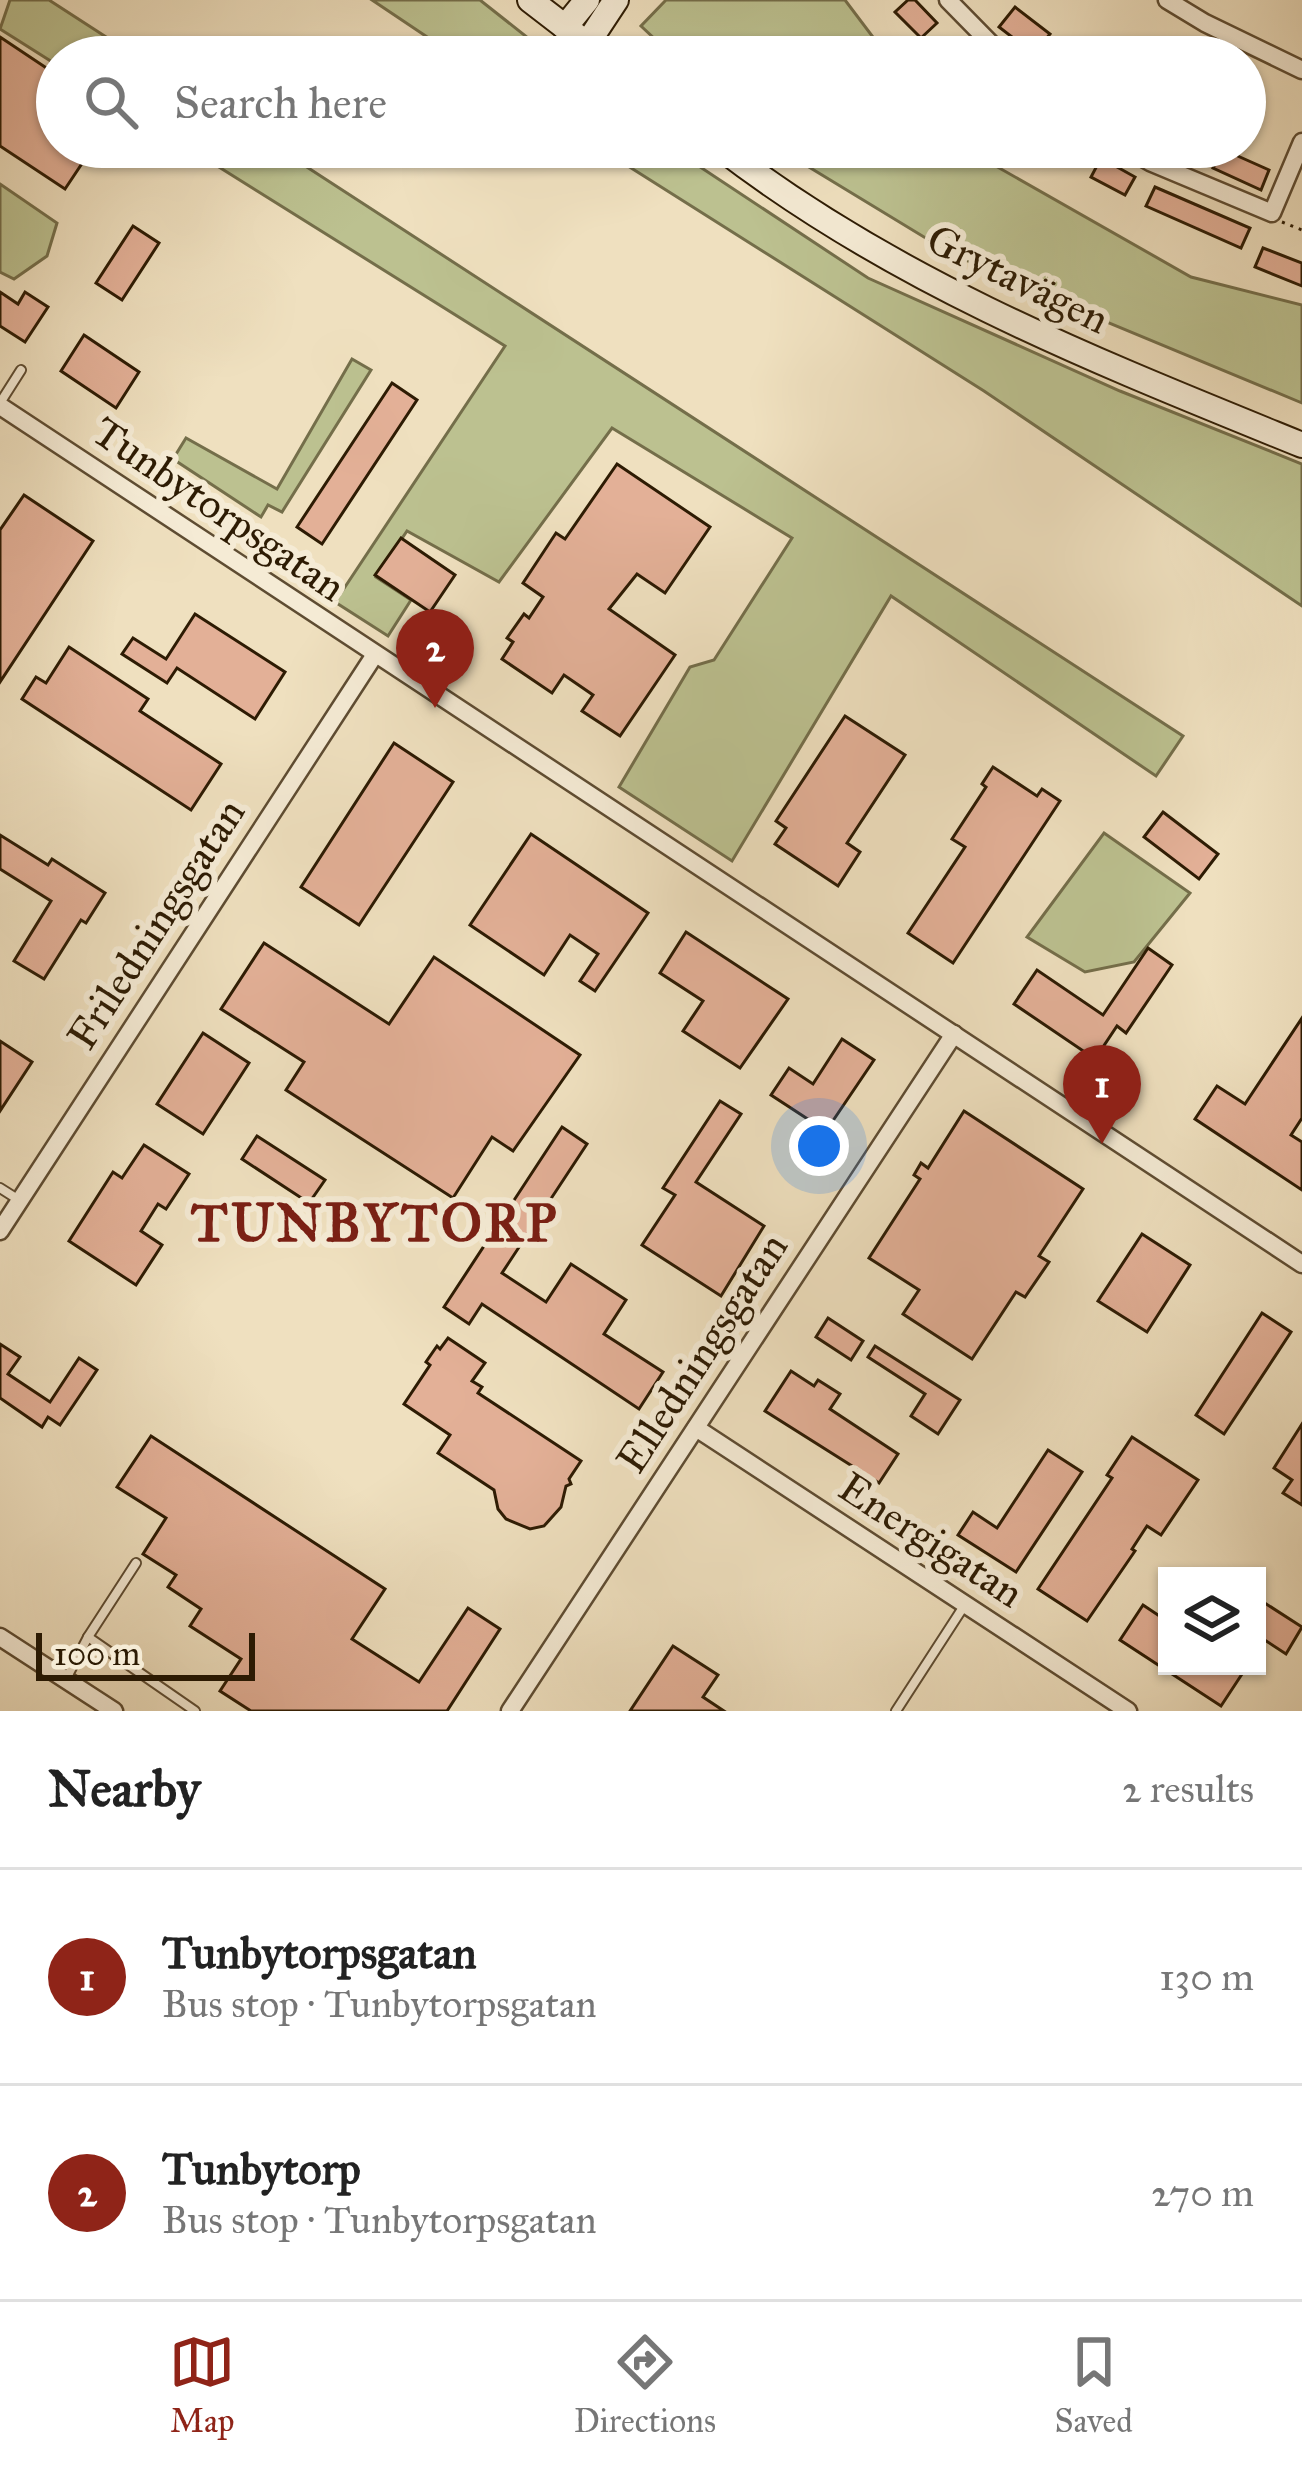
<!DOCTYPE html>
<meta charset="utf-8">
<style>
body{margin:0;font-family:"IM FELL Great Primer",serif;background:#f6f6f6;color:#222}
.controls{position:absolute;right:36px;bottom:36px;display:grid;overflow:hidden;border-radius:0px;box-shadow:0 3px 9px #0004}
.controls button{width:108px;height:108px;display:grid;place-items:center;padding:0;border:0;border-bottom:3px solid #e0e0e0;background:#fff;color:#222;font:60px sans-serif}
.scale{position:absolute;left:36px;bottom:30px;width:219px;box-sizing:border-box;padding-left:12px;border:6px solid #2d1b03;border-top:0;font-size:33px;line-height:42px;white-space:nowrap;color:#2d1b03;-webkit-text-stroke:9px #f5ebd5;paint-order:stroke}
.you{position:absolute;left:819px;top:1146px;width:42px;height:42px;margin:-30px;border:9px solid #fff;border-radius:50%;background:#1a73e8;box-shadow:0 0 0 18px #1a73e833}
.badge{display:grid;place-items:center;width:78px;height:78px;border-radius:50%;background:#8f2418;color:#fff;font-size:39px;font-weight:700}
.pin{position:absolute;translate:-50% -99px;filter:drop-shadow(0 3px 6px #0008)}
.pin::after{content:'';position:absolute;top:63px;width:42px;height:36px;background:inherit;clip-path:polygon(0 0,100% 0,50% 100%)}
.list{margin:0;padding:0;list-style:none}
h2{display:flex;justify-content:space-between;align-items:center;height:156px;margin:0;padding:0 48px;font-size:51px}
h2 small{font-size:39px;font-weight:400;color:#767676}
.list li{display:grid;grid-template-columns:78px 1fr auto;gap:36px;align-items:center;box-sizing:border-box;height:216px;padding:0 48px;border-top:3px solid #e0e0e0}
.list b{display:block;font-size:45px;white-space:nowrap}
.list p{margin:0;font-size:39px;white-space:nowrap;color:#767676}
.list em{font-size:39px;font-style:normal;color:#767676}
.icon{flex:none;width:66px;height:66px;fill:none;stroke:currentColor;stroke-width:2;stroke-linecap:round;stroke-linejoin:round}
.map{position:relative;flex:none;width:1302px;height:1711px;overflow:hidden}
.search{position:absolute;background:#fff;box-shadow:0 3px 9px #0004;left:36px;right:36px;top:36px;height:132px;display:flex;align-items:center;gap:30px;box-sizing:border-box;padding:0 42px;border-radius:66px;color:#767676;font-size:45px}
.sheet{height:588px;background:#fff}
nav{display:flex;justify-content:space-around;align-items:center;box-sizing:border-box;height:168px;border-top:3px solid #e0e0e0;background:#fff;font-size:33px;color:#767676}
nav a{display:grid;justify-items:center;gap:6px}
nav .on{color:#8f2418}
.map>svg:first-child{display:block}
.green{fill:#bcc190;stroke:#746e4a;stroke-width:3}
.building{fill:#e3b097;stroke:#2d1b03;stroke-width:3}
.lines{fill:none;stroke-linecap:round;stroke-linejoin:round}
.lane-casing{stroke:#5e4c32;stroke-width:12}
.street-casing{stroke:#5e4c32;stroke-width:21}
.secondary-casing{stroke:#2d1b03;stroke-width:28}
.path{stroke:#2d1b03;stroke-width:3;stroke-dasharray:3 6;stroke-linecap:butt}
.lane{stroke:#f5ebd5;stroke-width:8}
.street{stroke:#f5ebd5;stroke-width:16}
.secondary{stroke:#f5ebd5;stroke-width:24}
.labels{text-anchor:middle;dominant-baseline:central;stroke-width:12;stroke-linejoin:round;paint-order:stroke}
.street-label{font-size:42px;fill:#2d1b03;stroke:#f5ebd5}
.district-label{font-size:54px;font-weight:bold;letter-spacing:3px;fill:#7a1f14;stroke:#f5ebd5}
</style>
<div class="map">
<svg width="1302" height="1711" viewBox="0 0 1302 1711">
<rect width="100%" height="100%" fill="#efe0bf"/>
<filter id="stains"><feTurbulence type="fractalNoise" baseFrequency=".00167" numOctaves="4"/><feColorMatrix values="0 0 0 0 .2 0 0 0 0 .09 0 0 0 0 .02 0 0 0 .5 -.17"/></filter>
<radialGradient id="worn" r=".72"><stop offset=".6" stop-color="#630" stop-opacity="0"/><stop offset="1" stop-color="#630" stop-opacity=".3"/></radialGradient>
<g class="green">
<polygon points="10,0 49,0 137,57 57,57 57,65 0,29"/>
<polygon points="372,0 480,0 552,57 457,57"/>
<polygon points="666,0 845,0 888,57 674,57 641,26"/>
<polygon points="187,147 276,147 1183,736 1156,776 891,596 732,861 619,787 690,667 714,660 792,538 612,428 499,582 407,531 376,577 411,600 388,636 335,602 505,346"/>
<polygon points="598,147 670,147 868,278 1120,391 1302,464 1302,606 984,391"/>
<polygon points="776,147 970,147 980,157 1191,277 1302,305 1302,403 1027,289 947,251"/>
<polygon points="0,184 57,223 47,256 14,279 0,272"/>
<polygon points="352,359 371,370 282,512 268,505 261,517 173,459 186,438 277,489"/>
<polygon points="1104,833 1190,893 1134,962 1085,972 1027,937"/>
</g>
<g class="building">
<polygon points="908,0 915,0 937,23 921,38 895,12"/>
<polygon points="1015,7 1050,34 1034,54 999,27"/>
<polygon points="0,37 57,75 57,147 93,147 65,189 0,146"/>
<polygon points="1222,149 1269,170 1261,190 1213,168"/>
<polygon points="1101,158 1135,177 1125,195 1091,177"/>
<polygon points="1155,187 1250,228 1241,248 1146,206"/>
<polygon points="133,226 159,243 122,300 96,283"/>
<polygon points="1263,248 1302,263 1302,286 1255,267"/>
<polygon points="0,292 18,304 25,292 48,307 25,342 0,326"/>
<polygon points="84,335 139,372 116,408 61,371"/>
<polygon points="392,383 417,400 322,544 297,527"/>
<polygon points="617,464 710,527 665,593 637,574 609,609 675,655 620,736 582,711 593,695 564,675 552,693 502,659 513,642 507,638 524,614 529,618 543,597 523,583 556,533 565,539"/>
<polygon points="24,495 93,541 0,682 0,530"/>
<polygon points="401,538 455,575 430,612 375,575"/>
<polygon points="195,614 285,672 255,719 177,668 167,683 122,654 133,638 166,659"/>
<polygon points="69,647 148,699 140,711 221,764 191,810 22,699 36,677 46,683"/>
<polygon points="845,716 905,755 847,843 860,852 838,886 775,844 786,828 776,821"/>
<polygon points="394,743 453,782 359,925 301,887"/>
<polygon points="993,767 1037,796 1042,789 1060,801 953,963 908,933 965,847 952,839 986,787 982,784"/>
<polygon points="1163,812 1218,854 1199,879 1144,837"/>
<polygon points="531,834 648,913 595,991 580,981 598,954 570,935 544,975 470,925"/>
<polygon points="0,835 48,865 52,859 105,893 86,923 81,920 44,979 14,961 51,901 0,869"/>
<polygon points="686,932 788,999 740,1068 683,1031 703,1001 660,973"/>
<polygon points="264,943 389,1024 434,957 580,1055 513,1151 492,1137 453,1198 286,1090 304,1062 221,1009"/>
<polygon points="1148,948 1172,965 1126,1033 1117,1026 1095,1059 1014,1004 1037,970 1103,1015"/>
<polygon points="1302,1018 1302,1118 1291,1135 1302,1142 1302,1190 1195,1119 1217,1086 1245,1104"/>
<polygon points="203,1033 249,1063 203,1134 157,1104"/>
<polygon points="842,1039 874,1060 826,1131 771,1095 789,1068 813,1084"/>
<polygon points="0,1041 32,1062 0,1111"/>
<polygon points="720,1101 741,1114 696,1182 764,1226 721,1296 642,1245 675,1195 663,1188"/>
<polygon points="964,1111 1083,1189 1039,1256 1049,1262 1025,1297 1016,1292 972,1359 903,1314 919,1290 869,1258 920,1179 914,1175 921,1163 928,1168"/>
<polygon points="562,1127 587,1144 502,1273 546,1302 571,1264 626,1300 604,1334 663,1372 639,1409 482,1304 469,1324 444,1307"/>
<polygon points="257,1136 325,1180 309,1203 242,1159"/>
<polygon points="144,1145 189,1174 166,1209 158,1204 141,1231 162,1245 136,1285 69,1241 113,1172 122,1178"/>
<polygon points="1142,1234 1190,1265 1147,1332 1098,1301"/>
<polygon points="1262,1313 1291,1332 1224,1434 1196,1415"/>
<polygon points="828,1318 863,1341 851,1360 816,1337"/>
<polygon points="448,1338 485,1363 472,1381 482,1387 478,1393 581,1461 569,1479 571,1484 566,1486 561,1507 544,1526 530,1529 506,1519 498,1509 494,1490 438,1453 450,1435 404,1404 430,1365 426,1362 437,1346 440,1349"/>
<polygon points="0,1344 20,1357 8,1374 50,1402 79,1358 97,1370 60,1425 48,1417 42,1427 0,1398"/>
<polygon points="875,1346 960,1400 938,1434 911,1416 925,1394 868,1357"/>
<polygon points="791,1371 814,1386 818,1380 840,1394 830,1409 898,1454 879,1483 765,1411"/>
<polygon points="1302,1424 1302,1505 1283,1493 1292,1480 1274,1468"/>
<polygon points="151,1436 385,1589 352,1639 419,1682 468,1608 500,1629 447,1711 251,1711 220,1691 241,1659 190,1626 201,1609 168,1587 176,1575 143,1554 166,1518 117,1487"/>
<polygon points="1132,1437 1198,1480 1161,1535 1147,1526 1132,1549 1135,1551 1087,1621 1038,1589 1112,1478 1107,1475"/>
<polygon points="1048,1450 1082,1472 1016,1572 958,1535 973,1512 997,1528"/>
<polygon points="1257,1598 1302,1627 1286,1654 1257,1635"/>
<polygon points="1143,1605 1167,1621 1167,1666 1236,1666 1244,1671 1221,1706 1120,1640"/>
<polygon points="673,1646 718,1675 703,1697 724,1711 630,1711"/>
</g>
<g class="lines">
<defs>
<g id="lane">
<polyline points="0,403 21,370"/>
<polyline points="0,1188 19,1200"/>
<polyline points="88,1637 195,1711"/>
<polyline points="66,1679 88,1637 136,1563"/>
<polyline points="896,1711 964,1606"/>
</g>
<g id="street">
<polyline points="948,0 1004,57"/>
<polyline points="1167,0 1205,23 1302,70"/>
<polyline points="1124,147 1150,162 1272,213 1302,142"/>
<polyline points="0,406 1302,1264"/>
<polyline points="0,1231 374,656"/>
<polyline points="696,1428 1128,1711"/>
<polyline points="0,1637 114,1711"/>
<polyline points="510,1711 954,1034"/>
</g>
<g id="secondary">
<polyline points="530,0 604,57"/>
<polyline points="565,27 587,0"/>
<polyline points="587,44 616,0"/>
<path d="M720,147C896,283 1098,362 1302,445"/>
</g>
</defs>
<use href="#lane" class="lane-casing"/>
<use href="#street" class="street-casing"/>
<use href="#secondary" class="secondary-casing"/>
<polyline class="path" points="1282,222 1302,230"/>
<use href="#lane" class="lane"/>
<use href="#street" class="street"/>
<use href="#secondary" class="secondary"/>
</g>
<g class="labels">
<g class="street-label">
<text transform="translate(1018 279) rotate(26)">Grytavägen</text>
<text transform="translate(219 509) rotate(34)">Tunbytorpsgatan</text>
<text transform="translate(156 924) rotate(-57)">Friledningsgatan</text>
<text transform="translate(702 1353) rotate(-57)">Elledningsgatan</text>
<text transform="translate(931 1540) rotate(33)">Energigatan</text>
</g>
<g class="district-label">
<text x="375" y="1223">TUNBYTORP</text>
</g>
</g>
<rect width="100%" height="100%" filter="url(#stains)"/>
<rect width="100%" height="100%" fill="url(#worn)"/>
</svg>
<div class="controls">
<button><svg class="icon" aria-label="layers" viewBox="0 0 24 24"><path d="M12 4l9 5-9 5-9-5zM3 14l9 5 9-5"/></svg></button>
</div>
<div class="scale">100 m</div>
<div class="you"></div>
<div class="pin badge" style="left:1102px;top:1144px">1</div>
<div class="pin badge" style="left:435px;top:708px">2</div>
<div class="search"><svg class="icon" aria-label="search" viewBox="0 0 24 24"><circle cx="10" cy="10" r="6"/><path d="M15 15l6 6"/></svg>Search here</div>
</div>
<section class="sheet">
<h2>Nearby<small>2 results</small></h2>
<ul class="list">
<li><span class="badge">1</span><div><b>Tunbytorpsgatan</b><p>Bus stop · Tunbytorpsgatan</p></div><em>130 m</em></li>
<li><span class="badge">2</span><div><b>Tunbytorp</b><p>Bus stop · Tunbytorpsgatan</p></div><em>270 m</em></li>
</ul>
</section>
<nav>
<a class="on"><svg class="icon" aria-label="map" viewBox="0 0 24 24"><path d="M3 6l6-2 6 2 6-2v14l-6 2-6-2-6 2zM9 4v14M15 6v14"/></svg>Map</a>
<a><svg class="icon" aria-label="directions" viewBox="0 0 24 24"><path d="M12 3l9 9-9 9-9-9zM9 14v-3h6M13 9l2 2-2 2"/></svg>Directions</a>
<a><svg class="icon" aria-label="saved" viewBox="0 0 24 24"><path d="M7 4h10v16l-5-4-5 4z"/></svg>Saved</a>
</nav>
